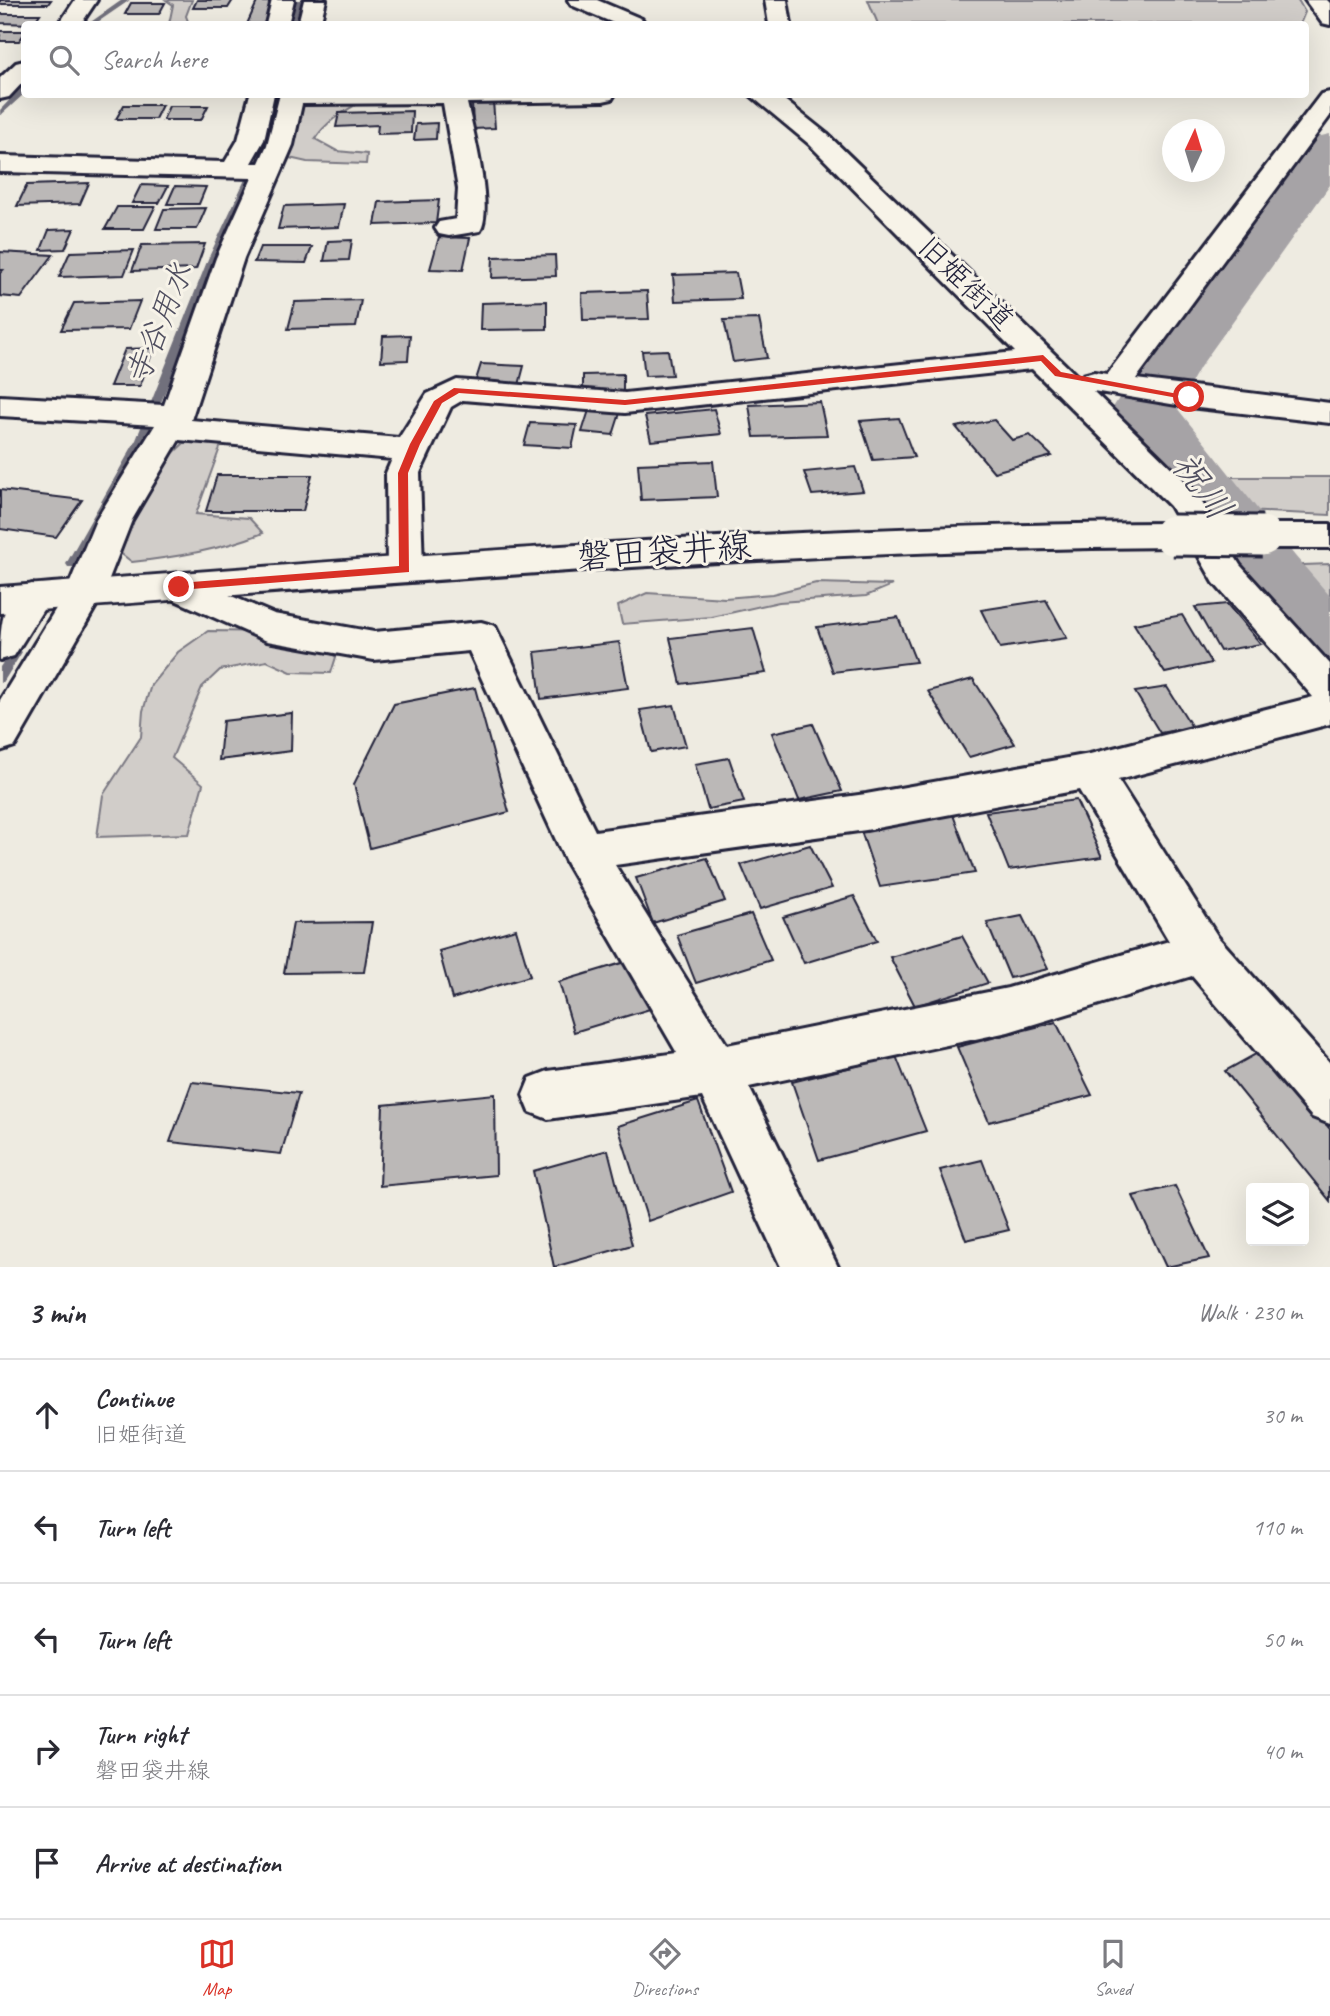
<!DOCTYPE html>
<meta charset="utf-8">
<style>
body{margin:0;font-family:Caveat,"Klee One",sans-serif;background:#f7f7f7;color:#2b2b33}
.controls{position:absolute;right:21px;bottom:21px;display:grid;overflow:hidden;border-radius:7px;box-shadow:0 7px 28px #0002}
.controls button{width:63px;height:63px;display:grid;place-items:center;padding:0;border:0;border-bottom:2px solid #e1e1e2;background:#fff;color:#2b2b33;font:35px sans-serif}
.compass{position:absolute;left:1162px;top:119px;width:63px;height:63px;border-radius:50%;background:#fff;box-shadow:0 7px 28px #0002;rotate:4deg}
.stop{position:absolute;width:21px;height:21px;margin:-16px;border:5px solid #d93025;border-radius:50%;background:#fff}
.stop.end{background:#d93025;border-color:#fff;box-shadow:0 2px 7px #0008}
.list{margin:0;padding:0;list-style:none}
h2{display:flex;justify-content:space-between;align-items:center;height:91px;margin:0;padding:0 28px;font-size:30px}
h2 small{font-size:23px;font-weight:400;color:#7c7c81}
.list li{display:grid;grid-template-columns:46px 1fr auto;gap:21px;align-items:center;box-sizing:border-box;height:112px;padding:0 28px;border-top:2px solid #e1e1e2}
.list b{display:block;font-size:26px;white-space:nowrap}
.list p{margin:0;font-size:23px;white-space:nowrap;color:#7c7c81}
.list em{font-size:23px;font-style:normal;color:#7c7c81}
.icon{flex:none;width:38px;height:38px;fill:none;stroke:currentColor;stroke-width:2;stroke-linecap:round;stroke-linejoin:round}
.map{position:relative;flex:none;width:1330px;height:1267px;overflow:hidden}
.search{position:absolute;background:#fff;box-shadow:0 7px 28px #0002;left:21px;right:21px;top:21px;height:77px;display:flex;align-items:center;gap:18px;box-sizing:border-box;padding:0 24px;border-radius:7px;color:#7c7c81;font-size:26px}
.sheet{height:651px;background:#fff}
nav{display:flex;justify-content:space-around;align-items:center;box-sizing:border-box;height:98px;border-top:2px solid #e1e1e2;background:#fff;font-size:19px;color:#7c7c81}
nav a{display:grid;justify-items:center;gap:4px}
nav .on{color:#d93025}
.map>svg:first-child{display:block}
.green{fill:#d1cdc9;stroke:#7a7882;stroke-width:2}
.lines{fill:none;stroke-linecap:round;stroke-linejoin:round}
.stream{fill:#716f7b;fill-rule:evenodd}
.river{fill:#a6a3a6;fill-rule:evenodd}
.building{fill:#bbb8b7;stroke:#22223b;stroke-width:2}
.minor-casing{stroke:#22223b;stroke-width:6}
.major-casing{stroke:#22223b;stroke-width:6}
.minor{fill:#f7f3e8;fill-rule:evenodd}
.major{fill:#f7f3e8;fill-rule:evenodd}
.major-bridge-casing{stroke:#22223b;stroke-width:45;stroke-linecap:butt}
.major-bridge{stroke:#f7f3e8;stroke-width:39}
.route{fill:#d93025}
.labels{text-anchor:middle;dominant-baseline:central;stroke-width:6;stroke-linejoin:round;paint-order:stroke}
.far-street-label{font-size:30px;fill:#22223b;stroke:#f7f3e8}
.far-water-label{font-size:32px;font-style:italic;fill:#504f60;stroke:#f7f3e8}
.street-label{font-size:35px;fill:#22223b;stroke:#f7f3e8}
.water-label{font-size:37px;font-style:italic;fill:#504f60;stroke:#f7f3e8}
</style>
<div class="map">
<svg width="1330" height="1267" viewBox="0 0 1330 1267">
<rect width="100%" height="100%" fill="#eeebe1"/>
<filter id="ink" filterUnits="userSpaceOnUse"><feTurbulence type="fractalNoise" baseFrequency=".0143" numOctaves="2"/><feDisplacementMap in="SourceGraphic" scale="14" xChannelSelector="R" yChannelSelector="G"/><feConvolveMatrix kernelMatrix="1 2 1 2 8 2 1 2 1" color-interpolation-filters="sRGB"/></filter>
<g filter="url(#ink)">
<g class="green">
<polygon points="166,0 192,0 186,16 189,24 169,24 173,5"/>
<polygon points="868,0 1298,0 1305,12 1300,24 878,24"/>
<path d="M299,95L371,96C350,109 329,117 315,139L337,151L367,154L366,164L307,162L276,155Z"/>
<path d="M225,434L196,514L249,518L263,533C220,550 177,557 132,562L119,552L125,519L167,459L184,443Z"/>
<polygon points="1221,477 1330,477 1330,515 1245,511 1208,494"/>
<polygon points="1330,564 1330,610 1313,608 1277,566"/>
<polygon points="816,583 892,585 866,596 779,602 712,617 622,624 618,606 647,593 725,598 772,594"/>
<polygon points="208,631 297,632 336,657 331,673 291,672 267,661 220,670 202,687 172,758 203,784 189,834 97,837 103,795 141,737 143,711 151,685 178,652"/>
</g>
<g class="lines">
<g class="stream">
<polygon points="122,0 130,0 95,24 88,24"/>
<polygon points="296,0 302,0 298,24 291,24"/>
<polygon points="21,88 24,88 24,94 0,116 0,110"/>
<polygon points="273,94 281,94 270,143 218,259 146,440 76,567 68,567 66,564 136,440 208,259 262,143"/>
<polygon points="16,647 22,652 4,681 0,683 0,667 12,649"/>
</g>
<polygon class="river" points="1330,134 1330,185 1200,367 1177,408 1295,556 1330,596 1330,674 1303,666 1243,592 1112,409 1149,352 1312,138"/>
</g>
<g class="building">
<polygon points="0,0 51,0 48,4 0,4"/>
<polygon points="197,0 233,0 228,8 193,8"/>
<polygon points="257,2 274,2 264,24 247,24"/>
<polygon points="131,3 165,3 159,14 125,14"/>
<polygon points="0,14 40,14 33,24 0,23"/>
<polygon points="0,31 24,31 24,34 19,41 0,41"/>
<polygon points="493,101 495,128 473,129 472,102"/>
<polygon points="124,105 162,105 155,119 116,119"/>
<polygon points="169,106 208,106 201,120 163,120"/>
<polygon points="412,111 411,133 377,134 378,125 336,127 339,113"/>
<polygon points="437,123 436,139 414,140 416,124"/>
<polygon points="89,183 80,204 17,206 27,185"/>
<polygon points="141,185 168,186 159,203 132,203"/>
<polygon points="175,186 206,187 199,204 167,204"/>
<polygon points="439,200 436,223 375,225 379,202"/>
<polygon points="344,204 339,227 278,229 284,206"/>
<polygon points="117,207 155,207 144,229 105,229"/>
<polygon points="206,208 197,229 156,229 164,209"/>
<polygon points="74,229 65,249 41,250 49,230"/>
<polygon points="439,237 470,238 463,270 430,269"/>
<polygon points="352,240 349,260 324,261 328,241"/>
<polygon points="205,244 196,269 132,271 142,245"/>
<polygon points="260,247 312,247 306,263 254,262"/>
<polygon points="134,250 124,275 59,277 70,252"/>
<polygon points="0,252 53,255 21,298 0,296 0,273 3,270 0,270"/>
<polygon points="555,255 556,276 492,278 493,257"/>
<polygon points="736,273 741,299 675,301 673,275"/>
<polygon points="647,291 649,319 583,320 582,293"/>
<polygon points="361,300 356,327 288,329 295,302"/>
<polygon points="140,301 129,329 61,330 74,303"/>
<polygon points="547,301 547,329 480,330 481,303"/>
<polygon points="759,319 767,358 733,362 724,320"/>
<polygon points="410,335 408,360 381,361 383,336"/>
<polygon points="154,348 140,386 110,386 125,349"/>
<polygon points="668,350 672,375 645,376 642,351"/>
<polygon points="481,364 524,366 519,385 475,383"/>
<polygon points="623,374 623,393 583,393 583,375"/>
<polygon points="820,402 827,435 754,437 749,405"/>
<polygon points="590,407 621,410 613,435 582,432"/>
<polygon points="714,409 721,434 651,441 645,416"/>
<polygon points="899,418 914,457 873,460 860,421"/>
<polygon points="994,420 1012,440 1030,435 1052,456 994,472 956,427"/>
<polygon points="530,423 577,425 572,448 524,445"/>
<polygon points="713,461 717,497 641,500 638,464"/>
<polygon points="855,467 863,491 812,495 804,472"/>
<polygon points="217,475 312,475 303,511 206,511"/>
<polygon points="0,490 82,500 56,537 0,529"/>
<polygon points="1046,600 1067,638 1000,648 981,610"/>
<polygon points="1227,604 1261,644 1220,651 1195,607"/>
<polygon points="1182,615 1211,663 1165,673 1134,624"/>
<polygon points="898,617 916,662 833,672 817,627"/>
<polygon points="753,628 766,673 681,684 670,638"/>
<polygon points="619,642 628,688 541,699 535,652"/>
<polygon points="973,679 1015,744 969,757 928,691"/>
<polygon points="1167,687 1192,727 1160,733 1135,692"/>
<polygon points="475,688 509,812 370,848 354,784 394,704"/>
<polygon points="674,705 686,746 651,752 640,710"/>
<polygon points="292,713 291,751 219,760 223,721"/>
<polygon points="813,724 842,791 799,800 772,733"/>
<polygon points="729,758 744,802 708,809 695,764"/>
<polygon points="1076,800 1102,857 1009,870 986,812"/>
<polygon points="953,815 975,873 880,887 860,828"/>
<polygon points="810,845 832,888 760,909 741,865"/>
<polygon points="707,858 725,901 653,923 636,878"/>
<polygon points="854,896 877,941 804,963 783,917"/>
<polygon points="751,914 771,960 696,983 677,935"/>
<polygon points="1022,916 1048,969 1010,978 987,923"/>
<polygon points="372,922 364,972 284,973 293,923"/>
<polygon points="516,929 530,976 452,999 439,951"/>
<polygon points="962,936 988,983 915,1006 890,957"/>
<polygon points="635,959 653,1008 574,1032 559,982"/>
<polygon points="1056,1022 1092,1095 989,1122 957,1047"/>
<polygon points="1263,1050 1330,1129 1330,1201 1225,1071"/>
<polygon points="896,1056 926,1131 819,1160 792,1082"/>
<polygon points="192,1082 299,1093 281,1154 170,1142"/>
<polygon points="495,1094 496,1175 380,1186 383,1105"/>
<polygon points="698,1101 731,1192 648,1221 618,1126"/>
<polygon points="608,1150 632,1245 554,1267 533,1171"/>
<polygon points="982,1160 1009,1230 966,1240 940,1170"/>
<polygon points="1175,1186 1209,1258 1166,1267 1133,1196"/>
</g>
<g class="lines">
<defs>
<g id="minor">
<polygon points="75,0 97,0 81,24 59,24"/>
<polygon points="272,0 294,0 288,24 266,24"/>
<polygon points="304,0 326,0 320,24 298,24"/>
<polygon points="568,0 597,0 642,19 645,24 616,24 571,5"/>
<polygon points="765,0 787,0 791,24 769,24"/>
<polygon points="1305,0 1327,0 1330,3 1330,25 1322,23"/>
<polygon points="24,61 24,81 9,97 0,99 0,78 16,63"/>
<path d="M1330,92V116L1136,379L1330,403V423L1189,407L1093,391L1195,491L1240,565L1330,664V724L1118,780L1218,937L1330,1063V1124L1312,1117L1192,976L1008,1032L749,1087L838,1267H781L702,1097L548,1119L530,1112L523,1095L530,1078L548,1071L677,1053L567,864L469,651L374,660L267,641L166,596L160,587L166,578L179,574L274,614L374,632L481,622L495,626L595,831L866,794L1090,754L1313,697L1214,583L1170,506L1032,369L625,413L463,400L451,407L420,473L423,569L418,578L405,582L392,578L387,569L386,473L392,459L179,440L132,520L103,594L15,746L0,751V700L66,592L96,520L155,425L0,416V396L164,405L216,258L252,178L0,172V156L225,162L238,140L250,94H274L264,140L251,163H259L267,145L280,94H615L612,99L603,101L467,103C473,129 494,210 480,231L449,236L439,234L435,228L439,222L456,219L458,189L443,103L302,104L293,145L244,258L191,420L399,438L427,394L457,380L625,393L1015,352L809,144L749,94H777L827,134L1080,379L1083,375L1094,372L1107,374L1321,94ZM1079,790L1169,941L1008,988L727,1045L615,865L866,830Z"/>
<path d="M32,584L45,588L51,597L14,656L0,660C0,630 0,594 32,584Z"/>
</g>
<g id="major">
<path d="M1173,523L1186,526L1191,535L1186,544L1173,547C781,550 391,583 0,613V587C391,557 781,525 1173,523Z"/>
<polygon points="1262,524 1330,524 1330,548 1262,548 1249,545 1244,536 1249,527"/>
</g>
</defs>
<use href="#minor" class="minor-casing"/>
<use href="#major" class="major-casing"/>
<use href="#minor" class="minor"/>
<use href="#major" class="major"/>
<defs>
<polyline id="major-bridge" points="1173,535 1262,536"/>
</defs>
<use href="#major-bridge" class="major-bridge-casing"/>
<use href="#major-bridge" class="major-bridge"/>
</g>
</g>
<polygon class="route" points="1043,355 1061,372 1194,397 1189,400 1055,376 1041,361 625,405 459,393 442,403 420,444 408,473 409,572 179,590 173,587 179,583 399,566 398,473 410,444 434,401 454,388 625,400"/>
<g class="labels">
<g class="far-street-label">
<text transform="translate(966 283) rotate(44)">旧姫街道</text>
</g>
<g class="far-water-label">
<text transform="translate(159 324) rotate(-68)">寺谷用水</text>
</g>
<g class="street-label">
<text transform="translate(664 551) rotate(-4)">磐田袋井線</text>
</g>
<g class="water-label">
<text transform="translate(1202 486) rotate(53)">祝川</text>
</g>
</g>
</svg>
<div class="controls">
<button><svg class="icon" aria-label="layers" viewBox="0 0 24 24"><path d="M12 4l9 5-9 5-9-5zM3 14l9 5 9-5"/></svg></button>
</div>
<svg class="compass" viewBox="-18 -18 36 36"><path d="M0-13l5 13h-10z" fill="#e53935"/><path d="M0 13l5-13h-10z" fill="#7c7c81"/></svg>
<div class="stop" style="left:1189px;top:397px"></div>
<div class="stop end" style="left:179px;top:587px"></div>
<div class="search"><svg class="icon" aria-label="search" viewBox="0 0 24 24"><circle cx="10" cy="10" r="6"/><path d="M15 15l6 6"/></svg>Search here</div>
</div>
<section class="sheet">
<h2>3 min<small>Walk · 230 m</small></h2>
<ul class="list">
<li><svg class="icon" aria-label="ahead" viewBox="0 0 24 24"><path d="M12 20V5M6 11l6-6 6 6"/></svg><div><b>Continue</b><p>旧姫街道</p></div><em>30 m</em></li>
<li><svg class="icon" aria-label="left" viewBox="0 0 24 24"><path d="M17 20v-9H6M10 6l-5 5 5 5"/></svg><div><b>Turn left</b></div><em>110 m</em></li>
<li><svg class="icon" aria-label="left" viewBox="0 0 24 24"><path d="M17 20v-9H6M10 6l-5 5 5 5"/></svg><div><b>Turn left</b></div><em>50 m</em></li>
<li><svg class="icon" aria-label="right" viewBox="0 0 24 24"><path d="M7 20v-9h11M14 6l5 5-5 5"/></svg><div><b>Turn right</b><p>磐田袋井線</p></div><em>40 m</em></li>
<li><svg class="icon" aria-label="arrive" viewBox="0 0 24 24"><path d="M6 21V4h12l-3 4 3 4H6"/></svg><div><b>Arrive at destination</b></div></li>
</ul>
</section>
<nav>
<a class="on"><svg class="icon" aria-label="map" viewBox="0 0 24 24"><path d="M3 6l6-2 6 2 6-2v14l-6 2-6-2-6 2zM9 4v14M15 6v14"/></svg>Map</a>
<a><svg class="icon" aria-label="directions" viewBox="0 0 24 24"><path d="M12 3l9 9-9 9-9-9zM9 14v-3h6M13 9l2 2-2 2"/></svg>Directions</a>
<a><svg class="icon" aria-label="saved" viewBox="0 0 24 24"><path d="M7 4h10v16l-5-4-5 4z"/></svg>Saved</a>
</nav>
